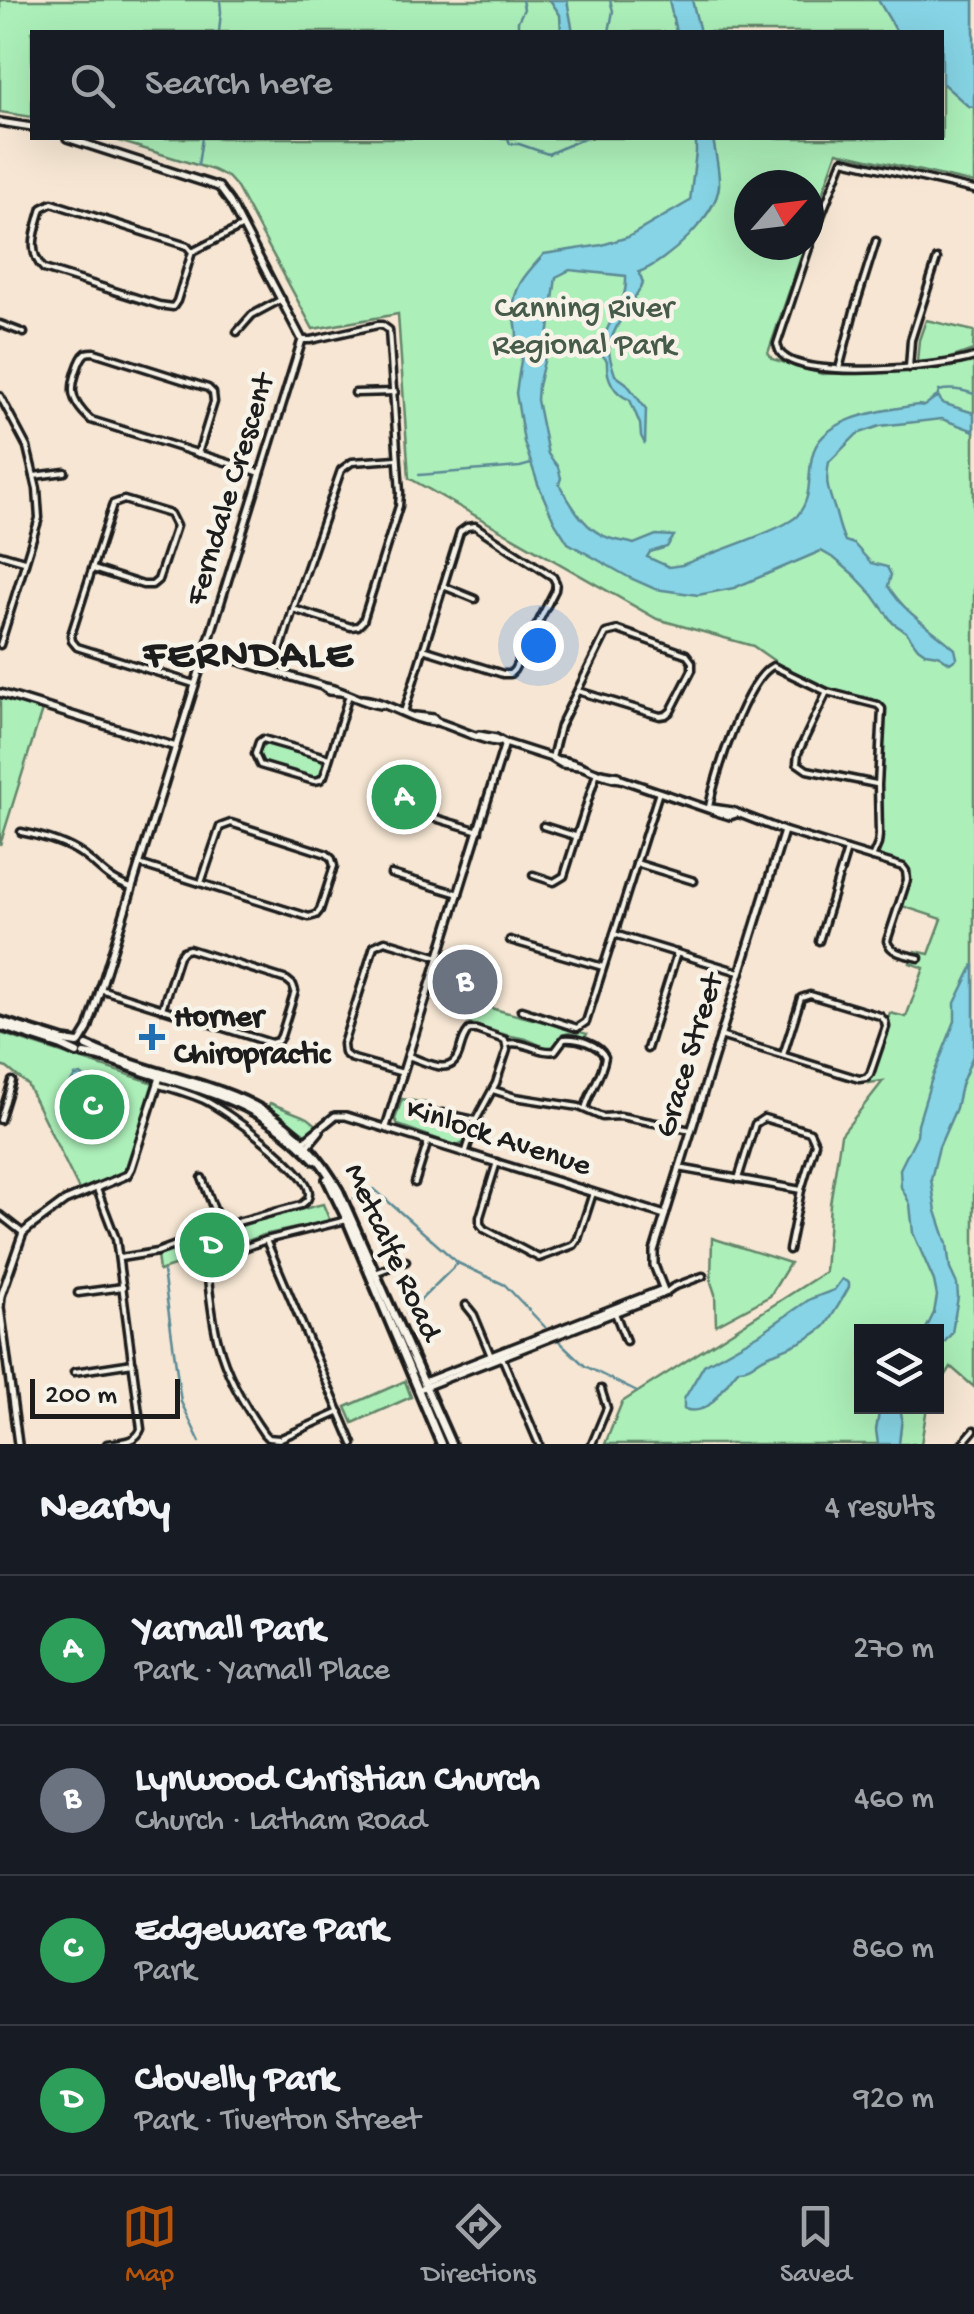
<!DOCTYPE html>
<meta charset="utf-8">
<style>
body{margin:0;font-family:"Gochi Hand",sans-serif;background:#242831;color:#f1f3f6}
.controls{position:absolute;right:30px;bottom:30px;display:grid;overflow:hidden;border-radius:0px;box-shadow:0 10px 40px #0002}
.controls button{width:90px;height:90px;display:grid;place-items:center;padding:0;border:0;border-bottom:2px solid #363941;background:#171b24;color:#f1f3f6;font:50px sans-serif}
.compass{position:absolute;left:734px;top:170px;width:90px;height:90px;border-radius:50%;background:#171b24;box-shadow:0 10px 40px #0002;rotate:62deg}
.scale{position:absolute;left:30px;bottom:25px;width:150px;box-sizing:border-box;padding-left:10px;border:5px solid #1c1c1c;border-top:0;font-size:28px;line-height:35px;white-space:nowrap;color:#1c1c1c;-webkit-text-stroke:8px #f7f3e8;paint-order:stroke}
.you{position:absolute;left:538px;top:645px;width:35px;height:35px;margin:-25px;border:8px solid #fff;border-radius:50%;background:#1a73e8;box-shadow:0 0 0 15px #1a73e833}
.badge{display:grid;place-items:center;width:65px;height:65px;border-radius:50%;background:#b45309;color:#fff;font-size:32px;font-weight:700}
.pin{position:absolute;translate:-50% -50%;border:5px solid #fff;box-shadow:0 2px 10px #0006}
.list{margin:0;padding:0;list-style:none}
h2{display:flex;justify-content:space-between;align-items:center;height:130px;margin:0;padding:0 40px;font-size:42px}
h2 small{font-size:32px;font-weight:400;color:#9ea1a6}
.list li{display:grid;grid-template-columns:65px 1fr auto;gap:30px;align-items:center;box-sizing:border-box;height:150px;padding:0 40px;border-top:2px solid #363941}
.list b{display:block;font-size:38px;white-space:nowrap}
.list p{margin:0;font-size:32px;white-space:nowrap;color:#9ea1a6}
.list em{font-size:32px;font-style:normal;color:#9ea1a6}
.icon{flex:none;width:55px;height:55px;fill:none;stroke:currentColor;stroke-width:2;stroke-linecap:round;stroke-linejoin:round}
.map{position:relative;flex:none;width:974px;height:1444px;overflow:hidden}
.search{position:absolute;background:#171b24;box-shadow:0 10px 40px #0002;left:30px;right:30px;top:30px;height:110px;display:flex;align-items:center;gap:25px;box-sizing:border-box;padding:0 35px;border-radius:0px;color:#9ea1a6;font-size:38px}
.sheet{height:730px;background:#171b24}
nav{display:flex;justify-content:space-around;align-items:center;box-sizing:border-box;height:140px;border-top:2px solid #363941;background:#171b24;font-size:28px;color:#9ea1a6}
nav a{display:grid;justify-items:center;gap:5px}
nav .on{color:#b45309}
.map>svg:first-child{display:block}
.green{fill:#acefb9;stroke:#64866a;stroke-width:2.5}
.water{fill:#86d4e5;stroke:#5c8a95;stroke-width:2.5}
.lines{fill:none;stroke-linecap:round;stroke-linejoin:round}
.stream{stroke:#5c8a95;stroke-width:2.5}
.minor-casing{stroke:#1c1c1c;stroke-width:11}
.tertiary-casing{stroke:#1c1c1c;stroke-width:12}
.secondary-casing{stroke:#1c1c1c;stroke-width:14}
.minor{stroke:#f7f3e8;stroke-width:4}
.tertiary{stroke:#f7f3e8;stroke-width:5}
.secondary{stroke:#f7f3e8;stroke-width:6}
.poi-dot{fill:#1f6fb2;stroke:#f7f3e8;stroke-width:4}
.labels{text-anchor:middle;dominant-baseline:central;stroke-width:9;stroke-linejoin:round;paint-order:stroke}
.park-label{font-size:32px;fill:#475b4b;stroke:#f7f3e8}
.street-label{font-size:32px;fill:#1c1c1c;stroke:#f7f3e8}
.poi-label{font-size:32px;font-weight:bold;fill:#1c1c1c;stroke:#f7f3e8;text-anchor:start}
.district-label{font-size:42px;font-weight:bold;letter-spacing:2.5px;fill:#1c1c1c;stroke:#f7f3e8}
</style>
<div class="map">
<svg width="974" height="1444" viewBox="0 0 974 1444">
<rect width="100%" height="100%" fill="#f6e6d3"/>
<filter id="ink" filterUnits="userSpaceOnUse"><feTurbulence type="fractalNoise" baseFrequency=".01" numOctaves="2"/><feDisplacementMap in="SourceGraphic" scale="20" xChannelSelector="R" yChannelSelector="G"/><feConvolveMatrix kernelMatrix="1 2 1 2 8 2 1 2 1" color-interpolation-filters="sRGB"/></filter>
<g filter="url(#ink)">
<g class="green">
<path d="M0,0H974V183L837,152L809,232V185H749V245H805L768,353L772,359L822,374L851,373L852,370C892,369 936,376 974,360V1387L951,1367L937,1389L936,1332H862V1406L927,1407L921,1444H605L622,1402L825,1272L830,1204L841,1135L883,1081L869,1083L890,1013L906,1017L924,968L910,963L915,951L929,954L942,919L902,906L907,870L877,859L883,707L838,695L837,696L793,674L753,646L657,619L409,478L398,314L313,329L236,186L228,177L213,170L109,138H942V32H32V117L0,112Z"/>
<polygon points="926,320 974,331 973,350 948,359 917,362 919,340"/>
<polygon points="0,695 43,707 0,845"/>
<path d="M269,743L322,760C325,766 322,774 317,778L310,777L263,762L258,755L262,746Z"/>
<polygon points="396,786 418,793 418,802 413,809 391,802 391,793"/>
<path d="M474,1003C511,1015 549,1022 587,1034L585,1038L569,1033L561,1035L554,1047L549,1049L526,1039L506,1035L468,1023Z"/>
<polygon points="0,1033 154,1083 129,1166 124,1174 80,1192 27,1084 7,1068 0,1066"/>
<polygon points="402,1099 427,1103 425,1114 429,1121 434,1121 444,1116 467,1121 470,1126 464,1143 457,1146 398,1125 395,1119"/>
<polygon points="270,1103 308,1118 318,1126 308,1136 268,1107"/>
<polygon points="323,1204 330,1221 263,1235 208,1256 208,1259 202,1262 186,1262 159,1271 157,1255 256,1221"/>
<polygon points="712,1238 790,1263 770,1296 716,1325 715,1294 711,1282"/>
<polygon points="405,1381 411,1397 353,1423 346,1407"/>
</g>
<g class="water">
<polygon points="550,0 567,0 573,32 561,32 560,15"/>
<polygon points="669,0 692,0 700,32 676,32"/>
<polygon points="878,0 974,0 974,107 968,106 942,83 942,32 897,32"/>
<path d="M696,138H713C715,153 720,171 719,186C717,215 666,263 639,272L643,283C634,301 610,330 609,350C609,358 613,368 615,375L626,383L646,409L645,444L641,436L640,424L630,400C614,394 606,378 607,361L603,356C605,347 603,341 606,332C615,309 627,303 626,276L570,270L556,277L546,353L538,386L537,400L548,454L558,467L561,478L559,484C572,506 585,530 609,538C617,541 626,541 634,544L656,535L674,536L667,547L650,552L647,557L669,567L682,565C703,556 785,529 797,516C813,497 807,479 812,457C820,416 886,410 918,405L924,406L936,397H939L942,403L974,413V431L942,419L880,426L857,434L829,462C825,485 828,489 835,510C838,521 840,531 845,541L854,544L871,563L887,567L891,575L888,586C907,616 930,626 955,649L957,658L950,663L938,655L925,653L918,648L906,632L893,623L873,595L853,574L835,559L821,551L734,588L698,595L655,589L630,578L568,543L554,521L538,484L524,442L516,393L522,354L516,344C519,333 515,323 514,311C512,286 529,271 544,254L602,245L628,237L690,201L696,152Z"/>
<polygon points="974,964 974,1053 961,1085 956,1108 939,1147 931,1179 936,1211 947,1244 950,1269 957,1284 958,1297 952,1333 937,1351 936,1332 925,1331 934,1313 937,1296 934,1281 913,1233 910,1204 901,1187 900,1169 917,1135 918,1124 931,1081 955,1021 955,1003"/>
<polygon points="81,1075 85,1078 96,1117 91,1129 86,1131 80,1124 77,1102 70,1084 75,1076"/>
<path d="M842,1279L849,1283V1287C846,1293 827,1325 824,1327C808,1341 786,1348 767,1356C756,1360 752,1369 739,1369C722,1385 713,1418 684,1409V1399L704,1365L761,1333L810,1299L834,1290Z"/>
<polygon points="880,1407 900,1407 902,1418 899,1444 878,1444 876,1430"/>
</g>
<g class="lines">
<g class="stream">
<polyline points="219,32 221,12 220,0"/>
<polyline points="518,32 518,21 524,9 522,0"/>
<polyline points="609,32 613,11 610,0"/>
<polyline points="508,138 510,144 519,144 548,154 585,138"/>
<polyline points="198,165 202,138"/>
<path d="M937,398L939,391C950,388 962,390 974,394"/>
<polyline points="419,475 520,467 531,464"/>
<polyline points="354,1198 374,1189 458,1263 505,1285 545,1327"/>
<polyline points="163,1271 181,1402 200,1442"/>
<polyline points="406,1314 458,1263"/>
<polyline points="559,1341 585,1366 637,1392"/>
</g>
<defs>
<g id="minor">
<path d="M974,190L843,160L812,239L777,344C779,350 779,353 785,357C814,379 940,368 974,357"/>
<path d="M192,252L187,246L52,203L42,208C36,230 26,252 44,269L159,305L173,307L177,301L192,252L243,226"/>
<polyline points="0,324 24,333"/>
<polyline points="237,332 252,315 282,299"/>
<polyline points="909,368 911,340 937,259"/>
<polyline points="839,369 854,311 876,241"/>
<polyline points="355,393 395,392"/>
<polyline points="0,396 27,447 37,489 39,518 0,645"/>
<path d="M198,454L214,402L213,393L208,388L94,352C92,352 89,352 86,353C79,358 72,383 73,392C74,402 83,413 91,420L261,473"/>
<polyline points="34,476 65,472"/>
<polyline points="0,554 24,561"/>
<polyline points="93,569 143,585 152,585 158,580 176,526 170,514 124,500 113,504 71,635 72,641 77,647 194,684"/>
<polyline points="443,586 475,599"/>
<polyline points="293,609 351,627 358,626 363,621 399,506 400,493 389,330 382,325 378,325 311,340 302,340"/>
<polyline points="274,671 293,609 341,470 352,462 397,459"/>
<polyline points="827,692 798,753 797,763 807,770 876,784"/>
<path d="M404,712C423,652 441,592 460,532L467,527L475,526L553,577L556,583L555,590L514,670L510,674H503L423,649"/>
<polyline points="329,758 263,739 259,742 255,754 260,765 314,781 320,780 324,776 349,695"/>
<polyline points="552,758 560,726 606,633 618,630 686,654 692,662 692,670 671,711 666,715 660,716 578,691"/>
<path d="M709,807C715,776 745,680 773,666L827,692L878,705L882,709L878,785L879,835L878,844L872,858"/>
<polyline points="418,813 423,796 421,791 399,782 394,783 386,796 391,805 479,831"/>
<polyline points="543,826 575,836"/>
<path d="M785,831L903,867L906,871L907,880L887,941C891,954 907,955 919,958"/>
<path d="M21,832C41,836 66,843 83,855C103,870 105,878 131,888"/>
<polyline points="636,863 694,881"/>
<polyline points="139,864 309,917 316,915 320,910 334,866 332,859 327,854 231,823 220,827 201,883"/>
<polyline points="391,874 459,894"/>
<polyline points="533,875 554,882 564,876 597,772"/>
<polyline points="614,934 739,972"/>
<polyline points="510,940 603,967"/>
<polyline points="819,941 847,850"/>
<polyline points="100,989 271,1043 278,1041 281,1036 295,991 293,985 287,980 189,949 183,951 179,956 162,1009"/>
<polyline points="521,1010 577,1028 586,1022 659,792"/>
<polyline points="720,1036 859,1079 866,1078 870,1074 886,1027 885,1021 880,1016 810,995 801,998 783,1055"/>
<path d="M507,1044C525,1040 538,1054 555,1051L564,1039C578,1038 599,1044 605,1057C602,1076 590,1090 585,1109"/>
<polyline points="647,1049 677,953"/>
<path d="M408,1056C427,1062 451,1078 459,1053C462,1043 463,1037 469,1030H476L505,1040L507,1050L496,1083L476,1120L466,1151"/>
<polyline points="403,1073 350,1058 344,1053 343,1044 374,946 385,941 439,957"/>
<polyline points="493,1090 515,1097 579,1107 602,1117 620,1116 691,1130"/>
<polyline points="431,1115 443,1113 475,1120"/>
<polyline points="0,1120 12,1081"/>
<polyline points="497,1162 480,1217 480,1224 484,1229 539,1258 574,1245 578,1239 593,1193"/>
<polyline points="679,1168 801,1190"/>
<polyline points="202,1178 221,1228"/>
<polyline points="738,1179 755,1124 764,1118 810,1132 815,1143 801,1190 789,1250"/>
<polyline points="415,1183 428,1141"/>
<path d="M97,1189L116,1239L141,1429C136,1443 120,1442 107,1444"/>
<polyline points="0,1215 23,1233"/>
<polyline points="266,1240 353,1444"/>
<path d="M120,1258L157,1252L241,1221L301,1205C306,1201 309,1200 309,1193C309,1170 225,1110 204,1100C190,1094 174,1089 159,1085"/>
<polyline points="375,1273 406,1261"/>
<polyline points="78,1293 123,1287"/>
<polyline points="665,1293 673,1287 703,1276"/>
<polyline points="466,1305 474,1315 491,1356"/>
<polyline points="615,1313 626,1341"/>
<polyline points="502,1357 539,1444"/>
<polyline points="74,1372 133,1363"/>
<path d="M340,1412L279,1439L268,1438L264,1434C245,1407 226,1374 218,1342C212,1319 210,1294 207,1271L211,1262L218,1257L266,1240L347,1220"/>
<polyline points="592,1444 607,1408 601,1389"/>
<polyline points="962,1444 974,1430"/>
</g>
<g id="tertiary">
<polyline points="0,122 32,127"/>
<polyline points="67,138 219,187 230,202 302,340 96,1004 88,1029 80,1042"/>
<polyline points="206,651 322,686 329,691 341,692"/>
<path d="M325,687C344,690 361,703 380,705"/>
<polyline points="0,693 176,747"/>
<path d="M362,699C387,701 409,720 434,722"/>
<path d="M415,716L433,718L437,722C455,727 482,741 498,742"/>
<polyline points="479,735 496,738 505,743 552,758 562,764 579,766"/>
<path d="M559,760C581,762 600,778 621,779"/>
<polyline points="601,773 618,776 621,779 717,812 730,816 736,814"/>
<polyline points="386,1127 505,743"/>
<polyline points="303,1142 335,1116 346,1116 665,1215"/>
<polyline points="305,1149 320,1131"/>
<polyline points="424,1382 663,1289"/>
<polyline points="422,1388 665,1293 654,1265 654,1251 784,831 732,811 712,808"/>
<polyline points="18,1444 0,1307 1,1296 20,1241 23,1233 30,1227 65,1201 127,1175 131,1168 161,1074"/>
</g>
<g id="secondary">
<polyline points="0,1021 64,1041 78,1043"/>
<polyline points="0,1026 62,1046 77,1053"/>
<path d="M87,1046C188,1093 276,1078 339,1191L451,1444"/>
<path d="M84,1054C106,1056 130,1067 151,1074C219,1095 265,1106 315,1160"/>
<polyline points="327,1179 347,1220 441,1444"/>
</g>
</defs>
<use href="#minor" class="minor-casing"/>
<use href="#tertiary" class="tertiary-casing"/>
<use href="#secondary" class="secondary-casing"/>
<use href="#minor" class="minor"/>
<use href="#tertiary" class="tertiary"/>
<use href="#secondary" class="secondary"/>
</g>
</g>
<path class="poi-dot" d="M147 1022h10v10h10v10h-10v10h-10v-10h-10v-10h10z"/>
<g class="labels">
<g class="park-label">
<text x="584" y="310">Canning River<tspan x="584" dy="37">Regional Park</tspan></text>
</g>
<g class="street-label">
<text transform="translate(232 490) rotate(-73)">Ferndale Crescent</text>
<text transform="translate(691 1056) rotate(-73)">Grace Street</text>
<text transform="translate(498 1139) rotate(18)">Kinlock Avenue</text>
<text transform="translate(391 1253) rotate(65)">Metcalfe Road</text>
</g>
<g class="poi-label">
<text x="174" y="1019">Horner<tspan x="174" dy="37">Chiropractic</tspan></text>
</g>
<g class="district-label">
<text x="249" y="657">FERNDALE</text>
</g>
</g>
</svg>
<div class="controls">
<button><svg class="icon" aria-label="layers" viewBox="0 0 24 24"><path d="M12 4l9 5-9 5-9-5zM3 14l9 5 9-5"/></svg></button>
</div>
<svg class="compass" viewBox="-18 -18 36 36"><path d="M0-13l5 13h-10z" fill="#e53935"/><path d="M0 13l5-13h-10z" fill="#9ea1a6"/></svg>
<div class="scale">200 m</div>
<div class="you"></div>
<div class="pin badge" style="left:404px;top:797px;background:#2e9e5b">A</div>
<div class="pin badge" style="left:465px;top:982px;background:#6b7280">B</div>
<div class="pin badge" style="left:92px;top:1107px;background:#2e9e5b">C</div>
<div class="pin badge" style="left:212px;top:1245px;background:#2e9e5b">D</div>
<div class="search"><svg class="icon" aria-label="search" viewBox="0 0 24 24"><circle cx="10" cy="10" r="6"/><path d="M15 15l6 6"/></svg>Search here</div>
</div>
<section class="sheet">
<h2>Nearby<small>4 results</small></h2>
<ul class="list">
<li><span class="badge" style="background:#2e9e5b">A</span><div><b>Yarnall Park</b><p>Park · Yarnall Place</p></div><em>270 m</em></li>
<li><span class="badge" style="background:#6b7280">B</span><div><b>Lynwood Christian Church</b><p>Church · Latham Road</p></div><em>460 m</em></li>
<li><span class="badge" style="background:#2e9e5b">C</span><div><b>Edgeware Park</b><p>Park</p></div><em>860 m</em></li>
<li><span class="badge" style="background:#2e9e5b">D</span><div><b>Clovelly Park</b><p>Park · Tiverton Street</p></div><em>920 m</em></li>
</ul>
</section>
<nav>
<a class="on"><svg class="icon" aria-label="map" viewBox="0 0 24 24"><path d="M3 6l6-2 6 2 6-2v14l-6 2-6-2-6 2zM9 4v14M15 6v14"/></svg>Map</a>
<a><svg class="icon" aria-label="directions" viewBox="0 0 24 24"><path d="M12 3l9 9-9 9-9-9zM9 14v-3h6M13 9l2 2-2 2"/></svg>Directions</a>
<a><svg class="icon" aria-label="saved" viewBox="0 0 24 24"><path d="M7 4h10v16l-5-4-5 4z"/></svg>Saved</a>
</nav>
